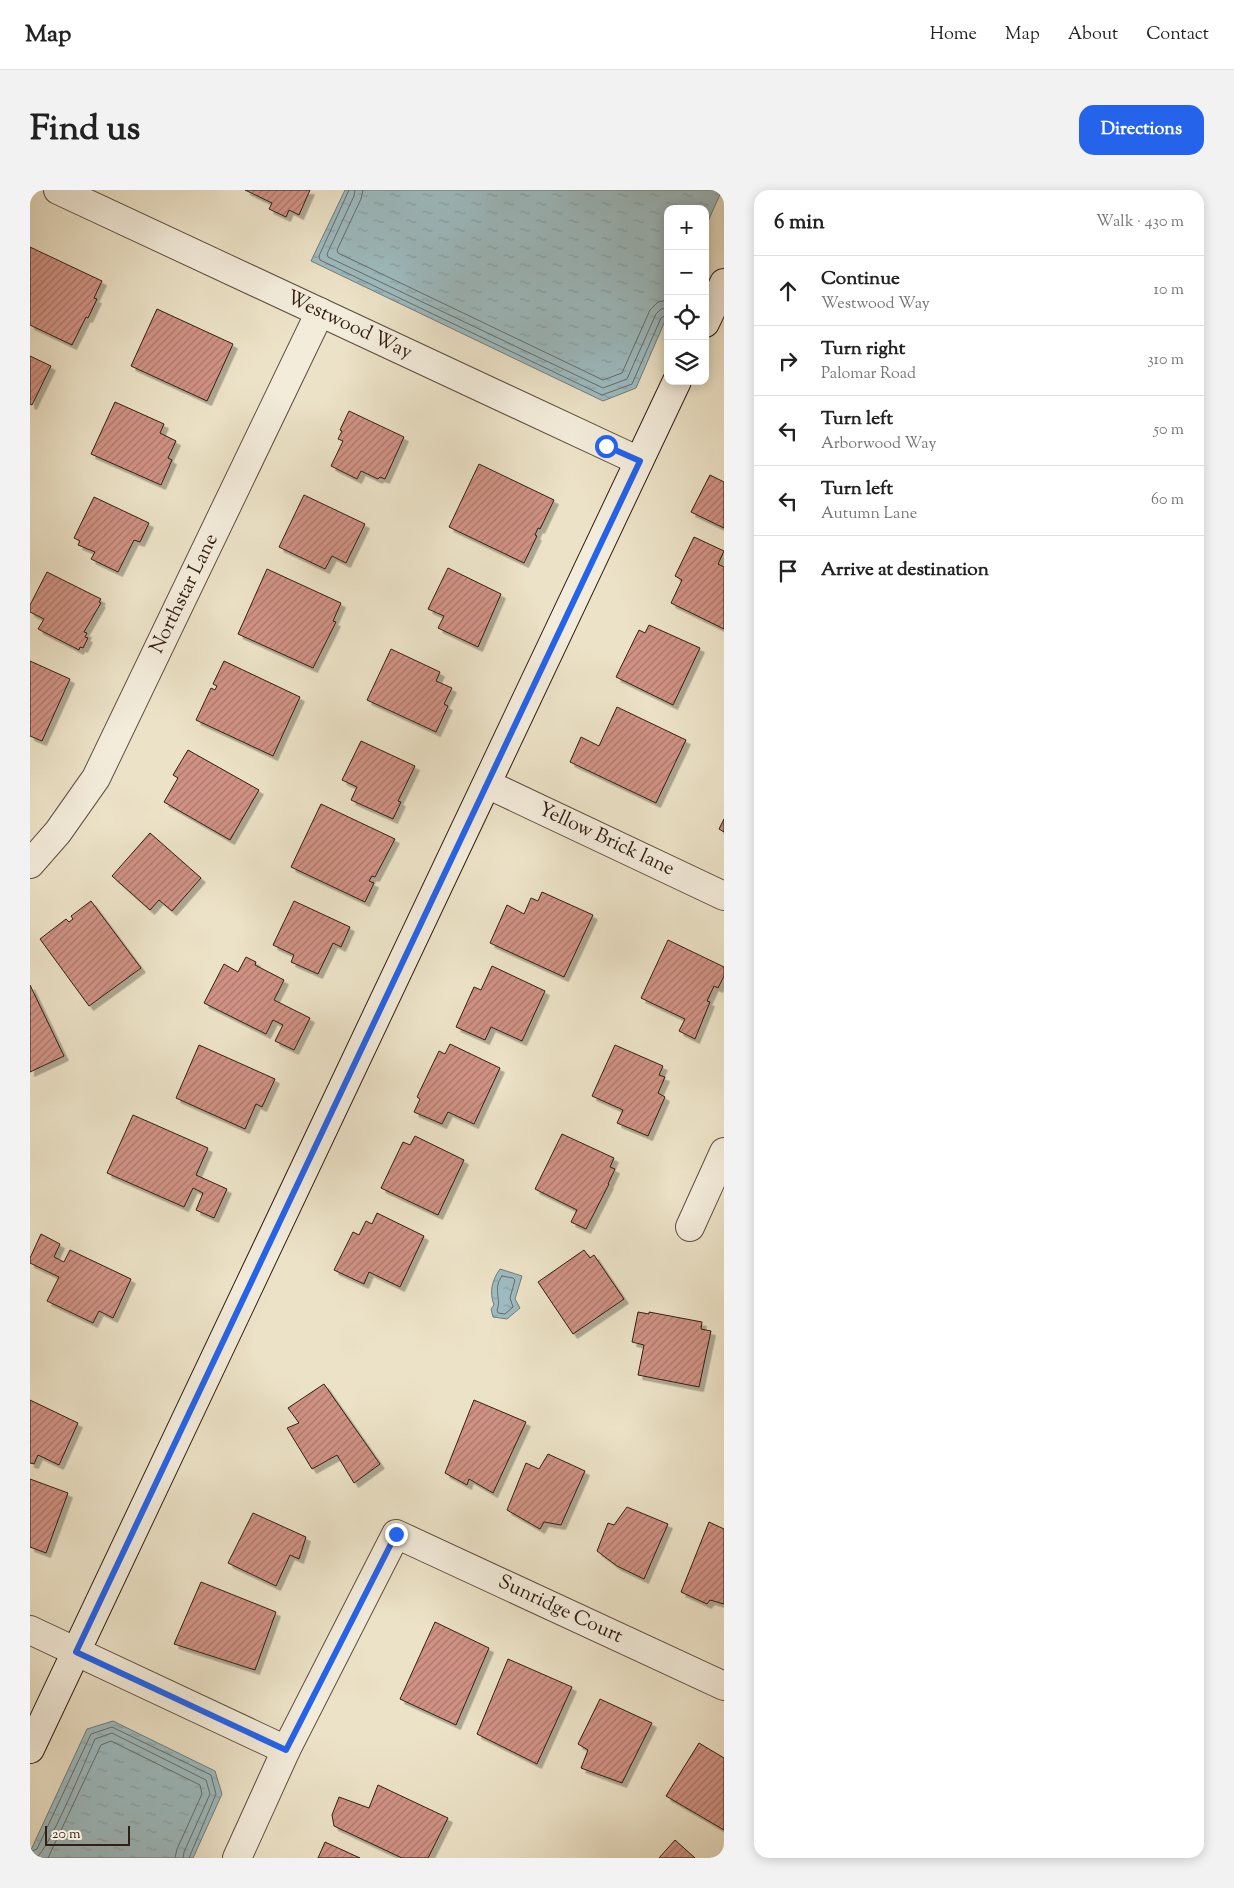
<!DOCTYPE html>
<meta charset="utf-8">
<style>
body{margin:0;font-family:"Sorts Mill Goudy",serif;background:#f2f2f2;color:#222}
.controls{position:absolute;right:15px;top:15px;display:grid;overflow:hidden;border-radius:10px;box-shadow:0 2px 12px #0003}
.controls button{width:45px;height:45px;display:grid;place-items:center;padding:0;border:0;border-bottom:1px solid #e0e0e0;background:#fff;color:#222;font:25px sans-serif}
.scale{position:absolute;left:15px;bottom:12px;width:85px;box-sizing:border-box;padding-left:5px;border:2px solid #321e14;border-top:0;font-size:14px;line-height:18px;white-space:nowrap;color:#321e14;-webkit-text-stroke:4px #f3ecdb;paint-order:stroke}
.stop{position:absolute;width:15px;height:15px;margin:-11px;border:4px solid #2563eb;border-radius:50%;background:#fff}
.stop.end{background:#2563eb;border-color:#fff;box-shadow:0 1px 5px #0008}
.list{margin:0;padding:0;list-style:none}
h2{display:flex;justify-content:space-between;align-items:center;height:65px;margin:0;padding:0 20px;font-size:21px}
h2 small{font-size:16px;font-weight:400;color:#767676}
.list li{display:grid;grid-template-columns:32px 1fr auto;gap:15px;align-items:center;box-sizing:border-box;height:70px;padding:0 20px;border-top:1px solid #e0e0e0}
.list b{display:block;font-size:19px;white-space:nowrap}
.list p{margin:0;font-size:16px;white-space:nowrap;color:#767676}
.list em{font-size:16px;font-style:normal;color:#767676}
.icon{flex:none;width:28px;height:28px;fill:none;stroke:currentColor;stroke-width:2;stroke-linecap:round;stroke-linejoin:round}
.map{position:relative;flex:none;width:694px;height:1668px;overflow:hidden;border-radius:15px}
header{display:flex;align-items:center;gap:30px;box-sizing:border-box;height:70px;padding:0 25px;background:#fff;border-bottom:1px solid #e0e0e0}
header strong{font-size:24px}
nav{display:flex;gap:28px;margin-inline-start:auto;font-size:18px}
.intro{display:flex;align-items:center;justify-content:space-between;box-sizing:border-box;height:120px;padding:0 30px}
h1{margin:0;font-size:35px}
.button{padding:12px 22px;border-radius:15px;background:#2563eb;color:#fff;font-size:18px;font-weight:700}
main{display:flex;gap:30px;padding:0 30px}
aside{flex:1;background:#fff;border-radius:15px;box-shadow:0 2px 12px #0003}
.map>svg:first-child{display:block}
.water{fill:url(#water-ripples);stroke:#727c7b}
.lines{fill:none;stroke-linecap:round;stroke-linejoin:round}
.shore{stroke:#686c6a;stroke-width:1}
.building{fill:url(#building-hatch);stroke:#321e14;filter:url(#shadow)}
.street-casing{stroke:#604f41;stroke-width:30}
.secondary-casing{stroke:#321e14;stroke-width:30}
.street{stroke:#f3ecdb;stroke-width:28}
.secondary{stroke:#f3ecdb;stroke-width:28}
.route{stroke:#2563eb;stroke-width:6}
.labels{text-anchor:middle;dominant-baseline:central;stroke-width:4.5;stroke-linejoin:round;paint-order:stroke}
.street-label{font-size:20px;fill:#321e14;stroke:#f3ecdb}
</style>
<header>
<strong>Map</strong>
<nav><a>Home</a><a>Map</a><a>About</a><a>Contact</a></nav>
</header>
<div class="intro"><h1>Find us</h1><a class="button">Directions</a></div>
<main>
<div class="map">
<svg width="694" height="1668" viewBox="0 0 694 1668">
<defs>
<pattern id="water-ripples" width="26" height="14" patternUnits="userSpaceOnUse" patternTransform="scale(1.25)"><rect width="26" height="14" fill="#9dbbc0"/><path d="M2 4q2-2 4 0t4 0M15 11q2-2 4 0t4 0" fill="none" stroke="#88a0a4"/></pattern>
<pattern id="building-hatch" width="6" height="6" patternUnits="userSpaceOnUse" patternTransform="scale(1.25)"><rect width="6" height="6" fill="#d09284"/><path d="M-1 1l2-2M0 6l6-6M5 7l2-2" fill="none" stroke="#a9776b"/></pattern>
<filter id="shadow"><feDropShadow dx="4.5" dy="4.5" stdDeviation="0" flood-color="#0004"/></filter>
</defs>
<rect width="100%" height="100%" fill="#ece2c7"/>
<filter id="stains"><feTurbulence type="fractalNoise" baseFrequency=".004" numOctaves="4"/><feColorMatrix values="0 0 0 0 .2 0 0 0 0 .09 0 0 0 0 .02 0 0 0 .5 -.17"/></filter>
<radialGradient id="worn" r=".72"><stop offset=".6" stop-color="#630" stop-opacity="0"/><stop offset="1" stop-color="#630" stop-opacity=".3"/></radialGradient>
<g class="water">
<polygon points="315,0 692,0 675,38 675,19 638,19 638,124 606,198 573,211 281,71"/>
<path d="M470,1079L492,1086L485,1109L490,1118L477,1129L463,1127L461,1119L464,1115C459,1102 462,1090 470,1079Z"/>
<polygon points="83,1531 185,1581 192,1604 163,1668 0,1668 0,1662 57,1539"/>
</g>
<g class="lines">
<g class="shore">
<polyline points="319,0 289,66 290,70 572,205 602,194 631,128 638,124"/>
<polyline points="325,0 324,6 297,64 298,67 573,198 597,189 626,124 631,119 638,118"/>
<polyline points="333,0 331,9 307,60 308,63 573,190 592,183 620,120 628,112 638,110"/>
<path d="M472,1086L483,1088L485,1090L480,1108L483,1117L475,1124L468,1123L467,1120C472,1109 462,1099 472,1086Z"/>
<polyline points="0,1662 7,1659 61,1544 82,1537 181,1585 186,1604 159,1668"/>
<path d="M6,1668C19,1660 56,1569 65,1549L82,1543L176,1590L180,1604L154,1662L153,1668"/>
<polyline points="18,1668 71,1555 81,1551 170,1595 172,1604 147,1659 145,1668"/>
</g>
</g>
<g class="building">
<polygon points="215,0 280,0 269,25 259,20 256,27 239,19 242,13"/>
<polygon points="0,57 72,91 64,108 67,109 58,128 56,127 42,155 0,135"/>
<polygon points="127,119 203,154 177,211 101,176"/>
<polygon points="0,166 21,176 2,215 0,214"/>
<polygon points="85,212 134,234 130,243 146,251 138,268 142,270 131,295 61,264"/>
<polygon points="319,221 374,247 355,289 350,287 348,289 331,281 327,289 301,276 313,251 308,249 312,241 310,240"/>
<polygon points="449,274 524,310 510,339 508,338 505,345 507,346 494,373 419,337"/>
<polygon points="680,285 694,292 694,338 661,322"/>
<polygon points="274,305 335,334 316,373 302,366 295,379 249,357"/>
<polygon points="64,307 119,333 110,352 104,350 88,382 61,369 65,362 48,355 50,351 44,348"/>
<polygon points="664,347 694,361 688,374 694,377 694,439 641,413 652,390 645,386"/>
<polygon points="418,378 471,404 448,457 408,438 414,426 398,419"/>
<polygon points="237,379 311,413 303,431 306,432 283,478 208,444"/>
<polygon points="17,382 71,409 69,412 71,413 54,442 57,443 55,447 58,448 53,458 50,457 49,460 8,439 14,429 0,422 0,415"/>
<polygon points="619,435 670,458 643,515 586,487 609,440 615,443"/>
<polygon points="361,459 410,482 406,491 422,498 414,514 418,516 406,542 337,510"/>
<polygon points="0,471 40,489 12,551 0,546"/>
<polygon points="194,471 270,507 243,566 166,530 181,498 185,500 187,496 183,494"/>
<polygon points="587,517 656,550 626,613 540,572 551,547 569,556"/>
<polygon points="331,551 385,576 368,611 371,612 363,629 321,610 327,597 312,590"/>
<polygon points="158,560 229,600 200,650 134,612 148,588 143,585"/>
<polygon points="291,614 365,649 345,687 342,686 339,691 344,693 335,712 261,677"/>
<polygon points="694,629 694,642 689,639"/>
<polygon points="120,643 171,688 142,721 129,710 120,720 82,686"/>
<polygon points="512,702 563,725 534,787 460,753 477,715 494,724 501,708 508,711"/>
<polygon points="61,711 111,778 59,816 10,749 36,729 39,732 43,729 41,726"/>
<polygon points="264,711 320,737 311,757 303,753 288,784 261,772 264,765 243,755"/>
<polygon points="638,750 694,777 694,786 688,798 684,796 677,811 680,812 665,849 649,841 655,829 611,808"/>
<polygon points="216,767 226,772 225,775 254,790 244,810 280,828 264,860 245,851 253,835 243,830 236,844 174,813 194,774 208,782"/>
<polygon points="462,776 515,801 492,851 461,837 455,850 426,837 444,797 451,800"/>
<polygon points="0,795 34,866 0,882"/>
<polygon points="420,854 470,878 444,934 418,922 412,934 384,922 390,909 387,907 409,861 415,864"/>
<polygon points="169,855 245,889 232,917 226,914 215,939 146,908"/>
<polygon points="585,855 633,876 629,885 635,887 628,903 635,907 618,946 587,933 593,920 562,906"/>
<polygon points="103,925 178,958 166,985 197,999 184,1028 166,1020 173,1003 163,998 154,1017 77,983"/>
<polygon points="532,944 584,968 580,977 585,979 578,994 579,994 556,1039 541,1032 547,1020 505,999"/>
<polygon points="385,946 434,970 408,1025 351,998 373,952 380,955"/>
<polygon points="347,1023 394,1046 370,1097 339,1082 334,1094 304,1080 323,1042 329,1045 336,1031 342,1034"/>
<polygon points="11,1044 30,1054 24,1067 34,1072 40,1060 101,1089 83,1128 69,1121 63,1133 17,1111 29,1087 0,1073 0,1068"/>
<polygon points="554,1060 560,1068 564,1065 594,1109 543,1144 508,1092"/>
<polygon points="608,1122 619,1124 619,1122 672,1132 671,1139 681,1141 669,1197 608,1185 614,1155 602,1152"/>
<polygon points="294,1194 350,1274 324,1293 307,1265 282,1279 257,1238 269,1233 258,1218"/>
<polygon points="0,1210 48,1233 29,1275 8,1265 4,1274 0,1273"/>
<polygon points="444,1210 496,1232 463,1303 439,1289 437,1295 415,1283"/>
<polygon points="518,1264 555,1281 531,1335 514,1332 510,1339 477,1320 496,1273 509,1279"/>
<polygon points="0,1289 38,1303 16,1363 0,1357"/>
<polygon points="597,1317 638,1334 614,1389 587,1376 567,1361 578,1333 584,1335"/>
<polygon points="223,1323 276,1347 269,1369 260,1365 246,1396 198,1373"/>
<polygon points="679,1332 694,1339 694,1414 680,1410 677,1414 651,1402"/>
<polygon points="171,1392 246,1422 225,1480 144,1454"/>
<polygon points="405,1432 459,1458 426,1535 370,1509"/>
<polygon points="478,1469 542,1497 507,1574 447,1544"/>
<polygon points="570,1509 622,1533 592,1593 551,1578 558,1560 548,1554"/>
<polygon points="669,1553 694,1568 694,1640 636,1606"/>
<polygon points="348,1595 418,1628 398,1668 372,1668 304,1636 302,1625 309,1607 339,1618"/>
<polygon points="645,1650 665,1668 629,1668"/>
<polygon points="295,1652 330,1668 288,1668"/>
</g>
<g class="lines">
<defs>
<g id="street">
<polyline points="28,0 609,271"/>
<polyline points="457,594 694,706"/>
<polyline points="0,674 28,642 66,588 290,122"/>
<polyline points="660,1037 694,962"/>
<polyline points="0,1440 256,1560"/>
<polyline points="207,1668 256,1560 366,1344 694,1496"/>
</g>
<g id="secondary">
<polyline points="675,133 694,93"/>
<polyline points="0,1559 647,191"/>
</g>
</defs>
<use href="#street" class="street-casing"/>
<use href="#secondary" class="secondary-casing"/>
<use href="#street" class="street"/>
<use href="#secondary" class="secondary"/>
</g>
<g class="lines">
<polyline class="route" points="366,1344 256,1560 46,1462 610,271 576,256"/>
</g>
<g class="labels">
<g class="street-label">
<text transform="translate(319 136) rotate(25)">Westwood Way</text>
<text transform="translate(155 404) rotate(-64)">Northstar Lane</text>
<text transform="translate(576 650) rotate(25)">Yellow Brick lane</text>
<text transform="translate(530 1420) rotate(25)">Sunridge Court</text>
</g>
</g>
<rect width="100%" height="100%" filter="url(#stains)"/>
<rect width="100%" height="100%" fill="url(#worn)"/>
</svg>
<div class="controls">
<button>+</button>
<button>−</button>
<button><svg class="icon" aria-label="locate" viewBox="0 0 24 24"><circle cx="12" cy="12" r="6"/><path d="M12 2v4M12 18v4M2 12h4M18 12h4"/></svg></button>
<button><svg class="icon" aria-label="layers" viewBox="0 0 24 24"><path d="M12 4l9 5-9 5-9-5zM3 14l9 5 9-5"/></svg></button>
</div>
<div class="scale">20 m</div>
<div class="stop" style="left:576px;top:256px"></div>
<div class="stop end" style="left:366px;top:1344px"></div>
</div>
<aside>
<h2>6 min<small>Walk · 430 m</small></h2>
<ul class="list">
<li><svg class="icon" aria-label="ahead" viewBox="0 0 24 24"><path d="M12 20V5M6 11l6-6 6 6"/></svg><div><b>Continue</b><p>Westwood Way</p></div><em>10 m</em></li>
<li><svg class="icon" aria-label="right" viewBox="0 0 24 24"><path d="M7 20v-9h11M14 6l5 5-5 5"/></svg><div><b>Turn right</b><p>Palomar Road</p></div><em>310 m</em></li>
<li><svg class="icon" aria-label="left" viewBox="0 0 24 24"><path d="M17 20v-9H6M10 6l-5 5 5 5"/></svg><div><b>Turn left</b><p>Arborwood Way</p></div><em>50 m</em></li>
<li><svg class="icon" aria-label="left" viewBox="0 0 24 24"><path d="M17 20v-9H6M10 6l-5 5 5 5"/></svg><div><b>Turn left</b><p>Autumn Lane</p></div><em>60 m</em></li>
<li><svg class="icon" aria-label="arrive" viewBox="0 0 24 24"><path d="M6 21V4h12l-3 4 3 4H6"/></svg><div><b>Arrive at destination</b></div></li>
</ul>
</aside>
</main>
